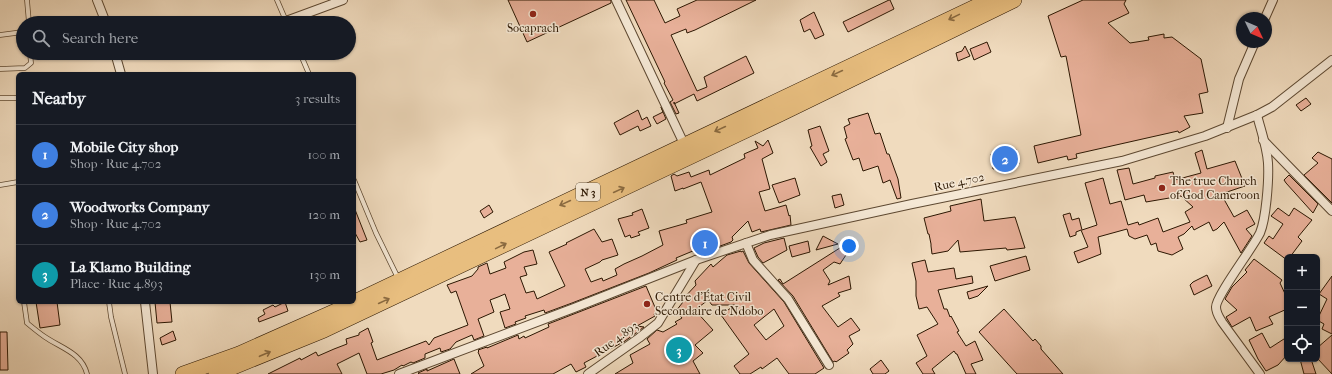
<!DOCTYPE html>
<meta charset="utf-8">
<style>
body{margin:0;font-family:"IM FELL French Canon",serif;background:#242831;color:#f1f3f6}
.controls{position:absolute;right:12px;bottom:12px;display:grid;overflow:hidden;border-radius:6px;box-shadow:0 1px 3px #0004}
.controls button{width:36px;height:36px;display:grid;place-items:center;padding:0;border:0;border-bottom:1px solid #363941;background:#171b24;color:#f1f3f6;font:20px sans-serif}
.compass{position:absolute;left:1236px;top:12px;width:36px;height:36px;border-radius:50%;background:#171b24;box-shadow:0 1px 3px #0004;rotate:134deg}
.you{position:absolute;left:849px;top:246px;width:14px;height:14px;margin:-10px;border:3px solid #fff;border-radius:50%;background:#1a73e8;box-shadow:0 0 0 6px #1a73e833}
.badge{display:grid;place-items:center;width:26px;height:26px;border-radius:50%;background:#c59692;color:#fff;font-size:13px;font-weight:700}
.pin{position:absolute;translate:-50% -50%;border:2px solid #fff;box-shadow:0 1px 4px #0006}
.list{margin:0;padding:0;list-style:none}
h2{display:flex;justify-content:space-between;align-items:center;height:52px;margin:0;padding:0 16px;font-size:17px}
h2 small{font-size:13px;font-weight:400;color:#9ea1a6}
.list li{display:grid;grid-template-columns:26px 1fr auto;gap:12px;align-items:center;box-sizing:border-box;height:60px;padding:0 16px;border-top:1px solid #363941}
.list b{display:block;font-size:15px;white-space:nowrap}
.list p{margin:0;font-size:13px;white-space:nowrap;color:#9ea1a6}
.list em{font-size:13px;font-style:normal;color:#9ea1a6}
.icon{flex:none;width:22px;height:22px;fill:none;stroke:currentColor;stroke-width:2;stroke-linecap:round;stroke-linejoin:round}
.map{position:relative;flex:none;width:1332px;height:374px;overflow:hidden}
.search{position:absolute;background:#171b24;box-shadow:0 1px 3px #0004;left:16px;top:16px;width:340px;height:44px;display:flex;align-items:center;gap:10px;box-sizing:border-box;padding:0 14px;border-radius:22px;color:#9ea1a6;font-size:15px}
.panel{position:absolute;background:#171b24;box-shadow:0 1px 3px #0004;left:16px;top:72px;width:340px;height:232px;border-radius:6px}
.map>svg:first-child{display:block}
.building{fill:#e8b099;stroke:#2c1702;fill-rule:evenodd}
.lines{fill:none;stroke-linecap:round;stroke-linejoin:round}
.lane-casing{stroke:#5d4831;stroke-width:5.5}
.street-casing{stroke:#5d4831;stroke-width:10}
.highway-casing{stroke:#2c1702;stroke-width:16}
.lane{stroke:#f5e8d5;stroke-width:4}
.street{stroke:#f5e8d5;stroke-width:8}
.highway{stroke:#e8be7f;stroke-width:15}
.oneway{stroke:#8a6a40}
.poi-dot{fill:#8f2418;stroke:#f5e8d5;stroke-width:1.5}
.labels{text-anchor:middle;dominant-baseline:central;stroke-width:3;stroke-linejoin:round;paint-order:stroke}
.shield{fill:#f5e8d5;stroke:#685641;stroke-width:1}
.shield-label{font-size:11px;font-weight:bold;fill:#2c1702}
.poi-label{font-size:12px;fill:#2c1702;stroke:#f5e8d5;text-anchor:start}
.street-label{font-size:12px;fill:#2c1702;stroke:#f5e8d5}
</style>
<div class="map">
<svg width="1332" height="374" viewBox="0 0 1332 374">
<rect width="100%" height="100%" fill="#f0dbbe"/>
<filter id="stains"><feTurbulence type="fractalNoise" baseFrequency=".005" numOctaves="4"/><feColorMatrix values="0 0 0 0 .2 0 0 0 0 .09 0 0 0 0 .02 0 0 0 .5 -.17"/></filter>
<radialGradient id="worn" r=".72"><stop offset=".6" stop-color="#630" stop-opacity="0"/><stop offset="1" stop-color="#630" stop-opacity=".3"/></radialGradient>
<g class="building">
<polygon points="508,0 611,0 611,3 527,42"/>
<polygon points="626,0 654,0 665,23 680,16 677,9 697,0 756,0 695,30 687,33 686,29 671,35 697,91 707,87 704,77 746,56 754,73 697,101 694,94 674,104 674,102 679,113 676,114 670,102 673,100 664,83 665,82"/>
<polygon points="889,0 890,0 894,9 848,32 843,22"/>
<polygon points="1083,0 1126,0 1124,4 1129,13 1108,23 1130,43 1149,40 1148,37 1164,34 1164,38 1172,37 1201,59 1208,92 1199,94 1203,113 1184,116 1190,127 1179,133 1178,131 1076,154 1077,158 1068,160 1067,156 1038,163 1034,146 1081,135 1066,56 1061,57 1048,16"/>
<polygon points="814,12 824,35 815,39 810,29 804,32 800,20"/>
<polygon points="987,42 991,52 974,60 970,49"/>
<polygon points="965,46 970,56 958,61 956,53 962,51"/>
<polygon points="1306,98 1311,104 1301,111 1296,105"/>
<polygon points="661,107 666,119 657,124 653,117 663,112"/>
<polygon points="638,110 642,120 647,117 651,126 640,131 638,126 620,135 614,123"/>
<polygon points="868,113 875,134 880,133 887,154 889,154 898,179 901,198 897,199 890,180 883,183 878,166 863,171 859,158 853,160 845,139 847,138 844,127 850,124 848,119"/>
<polygon points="820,126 829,151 823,154 827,162 821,166 810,147 812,146 808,130"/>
<polygon points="768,140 773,153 762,159 770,189 759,192 765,211 786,205 789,216 790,215 791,225 761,232 760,229 752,232 748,221 732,237 733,240 731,242 715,248 714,245 701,249 700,248 676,258 677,260 649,273 572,303 545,313 544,310 525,316 526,318 515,322 516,324 505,328 500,312 510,309 505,294 498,297 490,300 494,312 478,319 484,336 474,340 472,335 456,342 450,349 441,352 440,348 425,354 425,358 413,363 411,362 403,366 402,365 394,370 381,374 367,374 359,353 337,364 342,374 268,374 300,358 301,360 316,352 318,356 334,349 347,344 346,339 359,335 359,333 368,328 373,342 371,343 377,360 426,341 429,345 434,338 468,325 456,291 451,293 447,285 472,276 478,269 478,267 487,263 490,274 506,268 504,262 524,252 533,250 537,264 524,267 527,275 520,277 526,293 534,291 537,299 565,286 549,252 567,244 566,243 594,229 602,242 612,239 618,255 602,260 600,262 585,269 591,282 602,278 603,281 617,275 615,269 624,264 642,256 663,245 659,231 687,223 686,220 712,212 701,182 683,189 683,188 675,191 671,176 674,174 677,176 689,172 691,177 709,170 710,175 745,158 744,154 758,148 755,141 763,146"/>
<polygon points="1016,149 1019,164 993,169 991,154"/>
<polygon points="1202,150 1207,169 1235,161 1245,186 1221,194 1234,217 1247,210 1255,224 1246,229 1252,236 1241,253 1224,222 1217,229 1213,231 1209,222 1194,230 1192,226 1184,234 1178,237 1183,249 1172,255 1158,251 1156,243 1151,245 1147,235 1135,239 1129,236 1127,229 1098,237 1101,254 1078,263 1074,252 1088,247 1081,230 1076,232 1076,235 1070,237 1063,215 1070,213 1072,220 1079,218 1082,230 1097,225 1085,183 1103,178 1110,204 1121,201 1128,225 1138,222 1139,225 1158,218 1163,232 1190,222 1185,212 1193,207 1181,196 1146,202 1144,195 1125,200 1117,170 1129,168 1133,184 1155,178 1155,176 1173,172 1175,180 1201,173 1195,153"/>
<polygon points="1318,152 1332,159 1332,203 1304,175 1318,163 1312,158"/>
<polygon points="1289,175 1318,204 1313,213 1286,183 1284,180"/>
<polygon points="795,178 800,195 779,203 772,185"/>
<polygon points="841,194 844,205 835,208 832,196"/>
<polygon points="981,199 984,221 1015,217 1025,248 1007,250 1006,248 960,252 958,240 948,251 932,254 931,246 931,244 929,234 928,234 924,218 951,211 950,206"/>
<polygon points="489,205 493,212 484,218 480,211"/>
<polygon points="354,207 367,240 360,242 354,231"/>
<polygon points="1278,208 1289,216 1294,208 1312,220 1298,237 1302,241 1290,257 1287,257 1287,260 1264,243 1269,236 1273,239 1283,224 1271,216"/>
<polygon points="642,209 649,228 638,232 640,235 631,238 630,235 625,237 618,219 633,215 632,213"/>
<polygon points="823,236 838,244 816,250"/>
<polygon points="784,238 787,250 763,263 758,257 754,248 764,243"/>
<polygon points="808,241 810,252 792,257 789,246"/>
<polygon points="843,246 850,249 840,264 834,262 823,270 830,281 828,285 849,276 851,289 838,293 840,296 822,306 838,327 851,318 860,330 849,336 853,344 847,350 849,353 836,362 835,361 833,362 793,296 778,280 780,279 783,284"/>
<path d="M741,251V252L743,251L749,263L784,302L824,368L815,374H789L777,358L762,369L761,367L750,374H740L734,366L749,354L721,315L735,305H712L708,300L695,310L713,330L695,345L703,353L693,361L700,374H615L633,363L630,355L650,344L647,339L657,330L663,332L677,324L675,322L682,318L676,311L683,302L682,300L696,285L695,281L711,264L713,267L727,255ZM774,309L784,326L766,340L754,325Z"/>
<polygon points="1026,256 1030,270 995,281 990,266"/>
<polygon points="1254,259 1282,280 1280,283 1287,298 1287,309 1269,317 1273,324 1256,331 1250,317 1232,327 1226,317 1237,310 1225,299 1232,287 1247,272 1245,270"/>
<polygon points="925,260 928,272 954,268 956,279 972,276 973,283 938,290 944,309 947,309 950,317 951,316 959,331 957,332 966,346 975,341 983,360 971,364 976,374 966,374 957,354 956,354 954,351 932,369 935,374 923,374 916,363 927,356 917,335 938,324 927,307 919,309 916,296 916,281 912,263"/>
<polygon points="1207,275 1212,286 1194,295 1190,285 1193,282"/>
<polygon points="1332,276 1332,334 1322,329 1324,324 1317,320 1327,299 1319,294"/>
<polygon points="646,286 657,312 654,314 655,316 637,326 644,327 640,330 625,341 584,363 586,367 576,372 571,364 553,374 471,374 484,366 478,352 479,351 478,350 487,347 487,348 518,335 519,339 524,336 525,338 549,327 548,324"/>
<polygon points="988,286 978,296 969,299 967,292"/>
<polygon points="36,302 57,302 60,325 40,328"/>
<polygon points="155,302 170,302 172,322 157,323"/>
<polygon points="285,302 288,311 259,322 258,318 265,314 263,310 273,305 275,307"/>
<polygon points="1004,309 1033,341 1035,339 1041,346 1041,349 1063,374 1017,374 979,332"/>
<polygon points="173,331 176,340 162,345 160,338"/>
<polygon points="0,332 7,332 8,370 0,370"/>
<polygon points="1262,333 1270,348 1287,337 1287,355 1278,365 1266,371 1258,359 1249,340"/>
<polygon points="1332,335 1332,374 1317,358 1317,348"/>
<polygon points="454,359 460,374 419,374 418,373 427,369 427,371"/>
<polygon points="1300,359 1311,359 1316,374 1304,374"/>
<polygon points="881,360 889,371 885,374 873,374 870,369"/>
</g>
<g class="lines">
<defs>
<g id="lane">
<polyline points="27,0 29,23"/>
<polyline points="277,0 286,21"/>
<polyline points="275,23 286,21"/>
<polyline points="0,35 23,32"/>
<polyline points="300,53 309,74"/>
<polyline points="0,69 25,68 31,63 30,53"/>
<polyline points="0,98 18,98"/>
<polyline points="354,180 376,233 398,278"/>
<polyline points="0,185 18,182"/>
<path d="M24,302L27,323C33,328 39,333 45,337C61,348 82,353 87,374"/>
<polyline points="109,302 111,317 125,374"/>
</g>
<g id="street">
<polyline points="97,0 106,23"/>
<polyline points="616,0 685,146"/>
<polyline points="1265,18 1273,0"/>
<polyline points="286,21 343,0"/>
<polyline points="115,53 121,74"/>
<path d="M1257,115C1261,131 1267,147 1268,163C1269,180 1266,219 1260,233C1252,249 1216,296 1216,307C1216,313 1219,317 1222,322L1260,374"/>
<polyline points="1227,128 1239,79 1255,42"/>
<polyline points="1263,140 1332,211"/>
<polyline points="746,243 753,260 788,299 829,365"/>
<polyline points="145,302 153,374"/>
<polyline points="399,374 574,308 696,260 770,235 912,204 1122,161 1205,136 1257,115 1272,107 1332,60"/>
<polyline points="588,374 639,338 658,323 696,260"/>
</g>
<g id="highway">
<polyline points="183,374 239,354 338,310 990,0"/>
<polyline points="216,374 324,330 780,114 1014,0"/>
</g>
</defs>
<use href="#lane" class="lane-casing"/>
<use href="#street" class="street-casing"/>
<use href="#highway" class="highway-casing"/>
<use href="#lane" class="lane"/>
<use href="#street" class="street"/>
<use href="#highway" class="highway"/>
</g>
<defs><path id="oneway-shaft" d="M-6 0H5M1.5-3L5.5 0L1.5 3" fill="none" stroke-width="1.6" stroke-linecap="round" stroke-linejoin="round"/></defs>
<g class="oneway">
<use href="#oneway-shaft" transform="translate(954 17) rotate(154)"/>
<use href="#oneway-shaft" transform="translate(837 73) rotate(155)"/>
<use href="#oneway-shaft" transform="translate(720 129) rotate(155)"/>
<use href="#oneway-shaft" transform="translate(619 190) rotate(-25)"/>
<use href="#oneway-shaft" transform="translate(565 203) rotate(155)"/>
<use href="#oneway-shaft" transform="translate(501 246) rotate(-26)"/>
<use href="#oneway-shaft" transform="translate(384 301) rotate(-25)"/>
<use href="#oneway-shaft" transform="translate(265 354) rotate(-23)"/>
</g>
<g class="poi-dot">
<circle cx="533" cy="14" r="4"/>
<circle cx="1162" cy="188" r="4"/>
<circle cx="647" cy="304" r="4"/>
</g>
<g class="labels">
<rect class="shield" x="576" y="183" width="24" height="18" rx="3"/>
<g class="shield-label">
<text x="588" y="192">N 3</text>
</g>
<g class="poi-label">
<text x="533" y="28" text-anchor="middle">Socaprach</text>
<text x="1170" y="181">The true Church<tspan x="1170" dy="14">of God Cameroon</tspan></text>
<text x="655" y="297">Centre d’État Civil<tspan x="655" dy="14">Secondaire de Ndobo</tspan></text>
</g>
<g class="street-label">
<text transform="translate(959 182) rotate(-12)">Rue 4.702</text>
<text transform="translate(616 339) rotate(-36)">Rue 4.893</text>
</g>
</g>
<rect width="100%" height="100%" filter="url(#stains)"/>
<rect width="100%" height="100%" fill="url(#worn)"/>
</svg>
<div class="controls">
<button>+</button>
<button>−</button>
<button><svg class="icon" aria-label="locate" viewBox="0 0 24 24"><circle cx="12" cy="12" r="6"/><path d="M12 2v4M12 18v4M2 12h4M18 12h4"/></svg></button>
</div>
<svg class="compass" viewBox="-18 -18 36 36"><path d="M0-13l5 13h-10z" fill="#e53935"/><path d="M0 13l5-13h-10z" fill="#9ea1a6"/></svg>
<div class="you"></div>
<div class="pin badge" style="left:705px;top:243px;background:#3f7fe0">1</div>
<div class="pin badge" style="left:1005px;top:159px;background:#3f7fe0">2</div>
<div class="pin badge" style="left:679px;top:350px;background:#0f9aa8">3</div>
<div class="search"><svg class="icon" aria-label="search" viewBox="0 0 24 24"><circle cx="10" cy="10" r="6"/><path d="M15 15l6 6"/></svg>Search here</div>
<section class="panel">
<h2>Nearby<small>3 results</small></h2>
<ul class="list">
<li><span class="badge" style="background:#3f7fe0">1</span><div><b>Mobile City shop</b><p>Shop · Rue 4.702</p></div><em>100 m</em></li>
<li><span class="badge" style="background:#3f7fe0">2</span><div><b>Woodworks Company</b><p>Shop · Rue 4.702</p></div><em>120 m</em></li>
<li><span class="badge" style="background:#0f9aa8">3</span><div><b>La Klamo Building</b><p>Place · Rue 4.893</p></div><em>130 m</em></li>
</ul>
</section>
</div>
